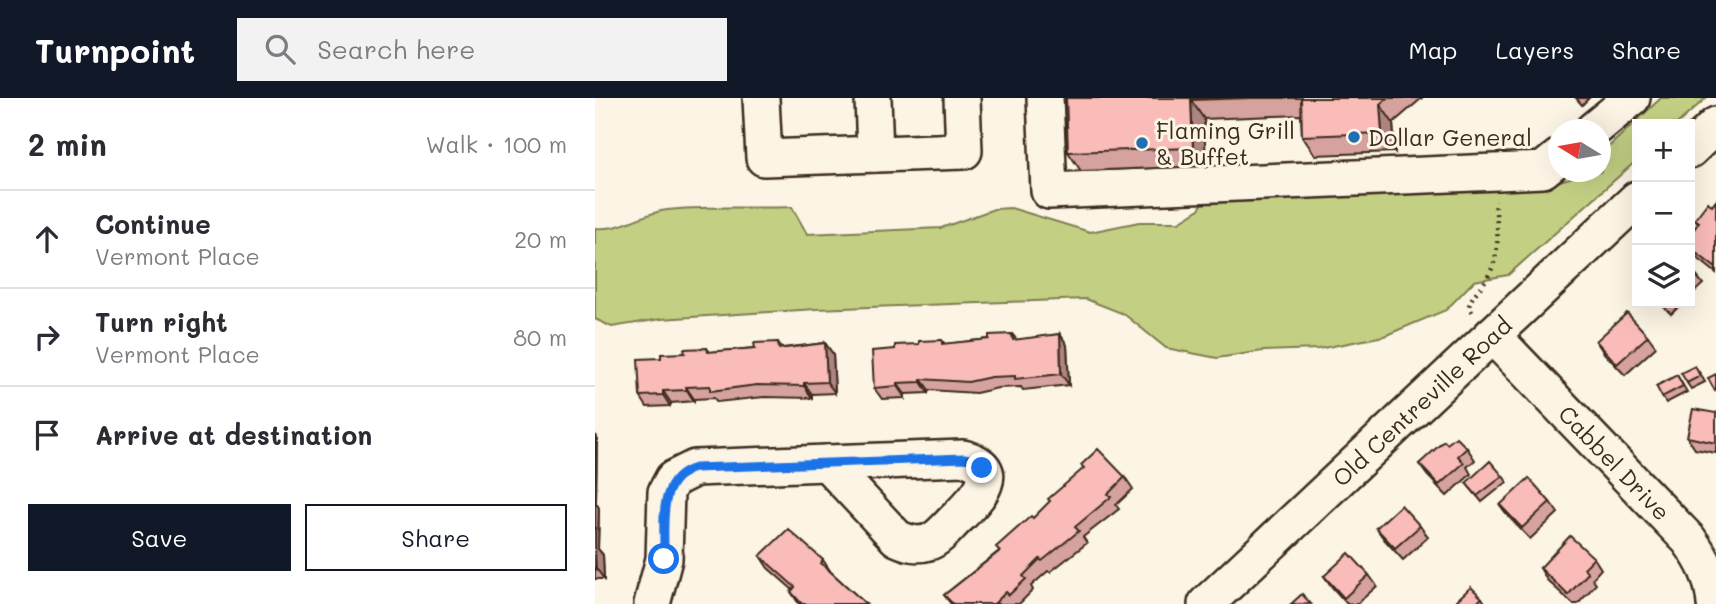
<!DOCTYPE html>
<meta charset="utf-8">
<style>
body{margin:0;font-family:Mali,sans-serif;background:#f2f2f3;color:#2b2b33}
.controls{position:absolute;right:21px;top:21px;display:grid;overflow:hidden;border-radius:0px;box-shadow:0 7px 28px #0002}
.controls button{width:63px;height:63px;display:grid;place-items:center;padding:0;border:0;border-bottom:2px solid #e1e1e2;background:#fff;color:#2b2b33;font:35px sans-serif}
.compass{position:absolute;left:953px;top:21px;width:63px;height:63px;border-radius:50%;background:#fff;box-shadow:0 7px 28px #0002;rotate:281deg}
.stop{position:absolute;width:21px;height:21px;margin:-16px;border:5px solid #1a73e8;border-radius:50%;background:#fff}
.stop.end{background:#1a73e8;border-color:#fff;box-shadow:0 2px 7px #0008}
.list{margin:0;padding:0;list-style:none}
h2{display:flex;justify-content:space-between;align-items:center;height:91px;margin:0;padding:0 28px;font-size:30px}
h2 small{font-size:23px;font-weight:400;color:#7c7c81}
.list li{display:grid;grid-template-columns:46px 1fr auto;gap:21px;align-items:center;box-sizing:border-box;height:98px;padding:0 28px;border-top:2px solid #e1e1e2}
.list b{display:block;font-size:26px;white-space:nowrap}
.list p{margin:0;font-size:23px;white-space:nowrap;color:#7c7c81}
.list em{font-size:23px;font-style:normal;color:#7c7c81}
.actions{display:flex;gap:14px;padding:21px 28px}
.actions a{flex:1;padding:16px 0;border:2px solid #111827;border-radius:0px;text-align:center;font-size:24px;color:#111827}
.actions .main{background:#111827;color:#fff}
.icon{flex:none;width:38px;height:38px;fill:none;stroke:currentColor;stroke-width:2;stroke-linecap:round;stroke-linejoin:round}
.map{position:relative;flex:none;width:1121px;height:506px;overflow:hidden}
header{display:flex;align-items:center;gap:42px;box-sizing:border-box;height:98px;padding:0 35px;background:#111827;color:#fff}
header strong{font-size:33px}
nav{display:flex;gap:38px;margin-inline-start:auto;font-size:24px}
.search{width:490px;height:63px;background:#f2f2f3;display:flex;align-items:center;gap:18px;box-sizing:border-box;padding:0 24px;border-radius:0px;color:#7c7c81;font-size:26px}
main{display:flex}
aside{flex:1;background:#fff}
.map>svg:first-child{display:block}
.green{fill:#c3d084;stroke:#7f7d51;stroke-width:2}
.lines{fill:none;stroke-linecap:round;stroke-linejoin:round}
.minor-casing{stroke:#3b2a1e;stroke-width:40}
.path{stroke:#3b2a1e;stroke-width:4.5;stroke-dasharray:2 5;stroke-linecap:butt}
.minor{stroke:#fcf5e5;stroke-width:35}
.wall{fill:#d6a29f;stroke:#3b2a1e;stroke-width:2}
.shaded-wall{fill:#ae8482;stroke:#3b2a1e;stroke-width:2}
.building{fill:#f9bcb9;stroke:#3b2a1e;stroke-width:2}
.route{stroke:#1a73e8;stroke-width:9}
.poi-dot{fill:#1f6fb2;stroke:#fcf5e5;stroke-width:2.5}
.labels{text-anchor:middle;dominant-baseline:central;stroke-width:6;stroke-linejoin:round;paint-order:stroke}
.poi-label{font-size:23px;fill:#3b2a1e;stroke:#fcf5e5;text-anchor:start}
.street-label{font-size:23px;fill:#3b2a1e;stroke:#fcf5e5}
</style>
<header>
<strong>Turnpoint</strong>
<div class="search"><svg class="icon" aria-label="search" viewBox="0 0 24 24"><circle cx="10" cy="10" r="6"/><path d="M15 15l6 6"/></svg>Search here</div>
<nav><a>Map</a><a>Layers</a><a>Share</a></nav>
</header>
<main>
<aside>
<h2>2 min<small>Walk · 100 m</small></h2>
<ul class="list">
<li><svg class="icon" aria-label="ahead" viewBox="0 0 24 24"><path d="M12 20V5M6 11l6-6 6 6"/></svg><div><b>Continue</b><p>Vermont Place</p></div><em>20 m</em></li>
<li><svg class="icon" aria-label="right" viewBox="0 0 24 24"><path d="M7 20v-9h11M14 6l5 5-5 5"/></svg><div><b>Turn right</b><p>Vermont Place</p></div><em>80 m</em></li>
<li><svg class="icon" aria-label="arrive" viewBox="0 0 24 24"><path d="M6 21V4h12l-3 4 3 4H6"/></svg><div><b>Arrive at destination</b></div></li>
</ul>
<div class="actions"><a class="main">Save</a><a>Share</a></div>
</aside>
<div class="map">
<svg width="1121" height="506" viewBox="0 0 1121 506">
<rect width="100%" height="100%" fill="#fcf5e5"/>
<filter id="ink" filterUnits="userSpaceOnUse"><feTurbulence type="fractalNoise" baseFrequency=".0143" numOctaves="2"/><feDisplacementMap in="SourceGraphic" scale="14" xChannelSelector="R" yChannelSelector="G"/><feConvolveMatrix kernelMatrix="1 2 1 2 8 2 1 2 1" color-interpolation-filters="sRGB"/></filter>
<g filter="url(#ink)">
<path class="green" d="M1066,0H1111L1082,26H1042V62L913,177L879,183L851,212L789,238L723,251L668,253L622,260L571,250L529,216L491,201L221,211L66,221L17,229L0,221V130C27,133 46,115 72,112C113,107 156,111 197,109L212,136L346,130L399,111L416,110L495,134L544,124H584L603,112L614,97L940,89C963,86 983,74 1006,74V56Z"/>
<g class="lines">
<defs>
<g id="minor">
<polyline points="166,0 169,60 369,53 367,0"/>
<polyline points="278,0 280,56"/>
<polyline points="450,0 454,93 948,72 964,59"/>
<polyline points="998,32 1037,0"/>
<polyline points="1095,52 1121,27"/>
<path id="s1" d="M897,237L1094,442C1109,463 1118,480 1120,506"/>
<path d="M368,360C413,370 380,402 363,419C354,427 345,440 334,444C322,448 313,445 302,440L232,365Z"/>
<polyline points="57,506 69,461 71,394 78,381 100,370 232,365"/>
<path id="s2" d="M611,506L1042,101"/>
</g>
</defs>
<use href="#minor" class="minor-casing"/>
<path class="path" d="M877,214L874,208C877,196 886,191 892,180C907,156 902,130 900,103"/>
<use href="#minor" class="minor"/>
</g>
<g class="wall">
<polygon points="471,0 827,0 798,25 800,54 720,57 707,38 706,17 609,21 611,68 486,73 473,54"/>
<polygon points="981,0 994,0 987,7"/>
<polygon points="1121,103 1121,175 1095,154 1095,137 1103,125 1100,121 1117,108"/>
<polygon points="1095,170 1108,186 1095,198"/>
<polygon points="1065,205 1088,205 1076,216"/>
<polygon points="417,236 422,242 465,236 472,247 474,287 428,292 426,289 403,290 381,295 334,292 333,295 310,296 310,300 287,301 279,290 300,251 347,242 350,246 394,241"/>
<polygon points="1053,238 1061,249 1030,277 1009,255 1001,243"/>
<polygon points="183,244 187,250 230,245 238,256 240,295 217,296 217,300 169,299 122,304 119,300 99,301 99,303 76,305 75,308 52,309 45,298 66,260 112,250 115,254 160,250"/>
<polygon points="1104,274 1110,284 1096,291 1092,285"/>
<polygon points="1082,277 1092,294 1071,305 1067,299"/>
<polygon points="1121,315 1121,355 1100,351 1092,339"/>
<polygon points="0,337 2,339 1,405 4,410 3,451 8,457 9,481 0,481"/>
<polygon points="852,346 872,350 880,362 872,369 876,376 852,398 832,377 824,366"/>
<polygon points="908,378 912,384 887,404 871,385"/>
<polygon points="530,379 538,391 521,407 524,411 488,439 492,445 455,474 453,473 436,488 438,492 424,506 356,506 349,497 404,453 438,420"/>
<polygon points="955,404 963,415 935,441 913,418 905,407"/>
<polygon points="825,428 833,439 808,462 789,441 781,430"/>
<polygon points="165,458 228,462 236,474 271,506 204,506 196,494 198,492 173,470"/>
<polygon points="999,460 1006,471 997,481 1001,486 983,506 978,506 952,482 945,470"/>
<polygon points="774,477 782,488 762,506 752,506 737,489 729,478"/>
<polygon points="887,500 891,506 865,506 862,502"/>
</g>
<g class="shaded-wall">
<polygon points="596,2 609,21 611,68 598,50"/>
<polygon points="785,6 798,25 800,54 787,35"/>
<polygon points="465,236 472,247 474,287 466,276"/>
<polygon points="230,245 238,256 240,295 232,284"/>
<polygon points="326,281 334,292 333,295 326,284"/>
<polygon points="209,285 217,296 217,300 209,288"/>
<polygon points="302,285 310,296 310,300 302,288"/>
<polygon points="91,289 99,301 99,303 92,292"/>
<polygon points="68,293 76,305 75,308 68,297"/>
<polygon points="0,337 2,339 1,405 4,410 3,451 8,457 9,481 1,470 0,453"/>
</g>
<g class="building">
<polygon points="471,0 656,0 596,2 598,50 473,54"/>
<polygon points="706,0 792,0 785,6 787,35 707,38"/>
<polygon points="1121,103 1121,170 1095,150 1095,137 1104,124 1100,121 1113,104 1117,108"/>
<polygon points="1095,170 1100,175 1095,180"/>
<polygon points="1032,215 1053,238 1022,266 1001,243"/>
<polygon points="417,236 418,242 465,236 466,276 420,281 420,278 396,279 373,284 326,281 326,284 302,285 302,288 279,290 277,253 300,251 300,247 324,246 324,243 347,242 347,246 394,241 394,237"/>
<polygon points="183,244 184,251 230,245 232,284 209,285 209,288 162,287 115,293 115,288 91,289 92,292 68,293 68,297 45,298 43,261 66,260 66,256 90,255 89,251 112,250 113,254 160,250 159,245"/>
<polygon points="1100,268 1105,278 1092,285 1086,275"/>
<polygon points="1121,276 1121,292 1120,293 1113,280"/>
<polygon points="1082,277 1088,288 1067,299 1061,288"/>
<polygon points="1098,311 1121,315 1121,345 1092,339"/>
<polygon points="861,339 872,350 863,358 869,365 844,387 824,366 849,343 852,346"/>
<polygon points="503,351 530,379 513,396 516,399 480,429 484,433 447,463 445,461 428,478 431,481 414,497 411,494 399,506 358,506 349,497 405,453 401,449 436,418 438,420 455,403 453,401 489,370 486,367"/>
<polygon points="895,363 908,378 882,398 871,385"/>
<polygon points="934,380 955,404 927,430 905,407"/>
<polygon points="806,407 825,428 800,450 781,430"/>
<polygon points="193,431 228,462 226,465 271,506 207,506 196,494 200,489 165,458"/>
<polygon points="975,438 999,460 989,470 993,475 973,497 945,470"/>
<polygon points="754,455 774,477 749,500 729,478"/>
<polygon points="876,489 887,500 880,506 866,506 862,502"/>
<polygon points="707,496 716,506 696,506"/>
</g>
</g>
<g class="lines" filter="url(#ink)">
<path class="route" d="M69,461C70,427 61,381 100,370L369,360L379,362L387,370"/>
</g>
<g class="poi-dot">
<circle cx="759" cy="39" r="7"/>
<circle cx="547" cy="45" r="7"/>
</g>
<g class="labels">
<g class="poi-label">
<text x="561" y="32">Flaming Grill<tspan x="561" dy="26">&amp; Buffet</tspan></text>
<text x="773" y="39">Dollar General</text>
</g>
<g class="street-label">
<text stroke="none"><textPath href="#s2" startOffset="296">Old Centreville Road</textPath></text>
<text stroke="none"><textPath href="#s1" startOffset="177">Cabbel Drive</textPath></text>
</g>
</g>
</svg>
<div class="controls">
<button>+</button>
<button>−</button>
<button><svg class="icon" aria-label="layers" viewBox="0 0 24 24"><path d="M12 4l9 5-9 5-9-5zM3 14l9 5 9-5"/></svg></button>
</div>
<svg class="compass" viewBox="-18 -18 36 36"><path d="M0-13l5 13h-10z" fill="#e53935"/><path d="M0 13l5-13h-10z" fill="#7c7c81"/></svg>
<div class="stop" style="left:69px;top:461px"></div>
<div class="stop end" style="left:387px;top:370px"></div>
</div>
</main>
